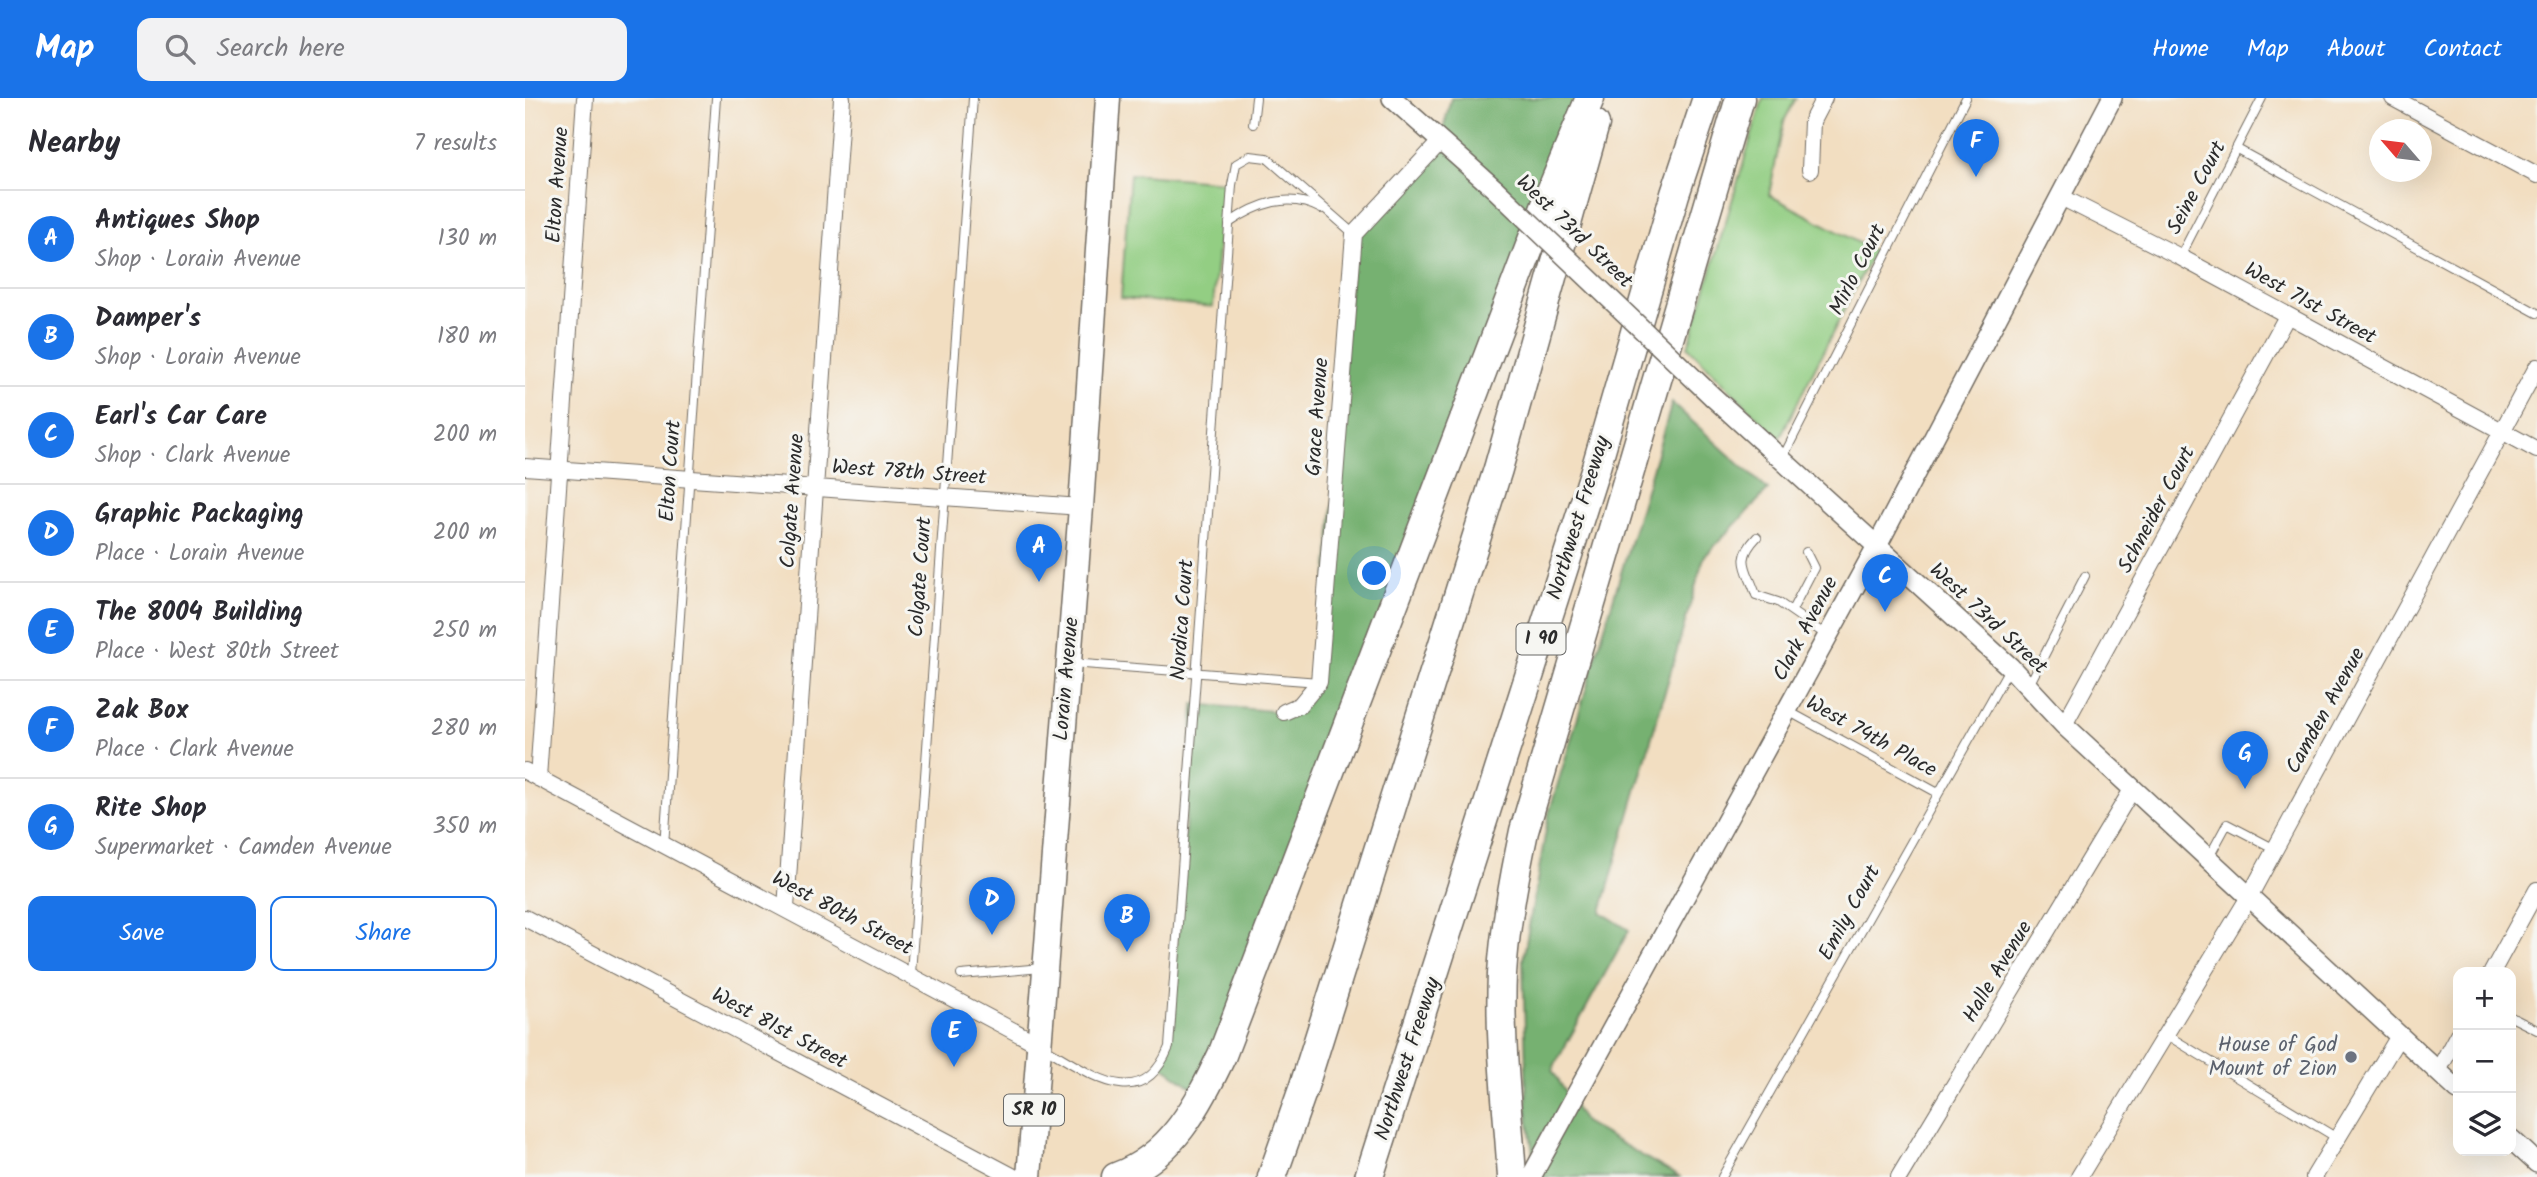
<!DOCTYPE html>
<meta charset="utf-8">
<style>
body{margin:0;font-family:Kalam,sans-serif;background:#f2f2f3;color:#2b2b33}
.controls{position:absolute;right:21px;bottom:21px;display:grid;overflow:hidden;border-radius:14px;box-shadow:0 7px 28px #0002}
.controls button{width:63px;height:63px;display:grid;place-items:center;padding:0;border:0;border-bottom:2px solid #e1e1e2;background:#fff;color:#2b2b33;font:35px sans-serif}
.compass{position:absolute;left:1844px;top:21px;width:63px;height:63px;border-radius:50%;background:#fff;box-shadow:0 7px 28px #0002;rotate:298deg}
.you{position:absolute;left:850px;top:476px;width:24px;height:24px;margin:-18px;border:5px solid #fff;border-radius:50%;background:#1a73e8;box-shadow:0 0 0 10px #1a73e833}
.badge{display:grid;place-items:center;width:46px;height:46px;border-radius:50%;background:#1a73e8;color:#fff;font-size:23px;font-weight:700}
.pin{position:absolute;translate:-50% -58px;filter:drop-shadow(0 2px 4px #0008)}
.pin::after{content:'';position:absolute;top:37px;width:24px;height:21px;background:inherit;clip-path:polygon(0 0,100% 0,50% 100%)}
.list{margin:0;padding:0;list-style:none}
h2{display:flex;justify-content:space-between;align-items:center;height:91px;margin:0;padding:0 28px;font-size:30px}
h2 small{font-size:23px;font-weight:400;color:#7c7c81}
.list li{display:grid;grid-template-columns:46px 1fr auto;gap:21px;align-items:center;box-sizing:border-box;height:98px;padding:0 28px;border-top:2px solid #e1e1e2}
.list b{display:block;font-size:26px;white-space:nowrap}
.list p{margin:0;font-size:23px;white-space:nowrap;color:#7c7c81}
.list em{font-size:23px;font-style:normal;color:#7c7c81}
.actions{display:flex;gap:14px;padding:21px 28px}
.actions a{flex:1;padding:16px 0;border:2px solid #1a73e8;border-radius:14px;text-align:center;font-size:24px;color:#1a73e8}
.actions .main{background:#1a73e8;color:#fff}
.icon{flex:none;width:38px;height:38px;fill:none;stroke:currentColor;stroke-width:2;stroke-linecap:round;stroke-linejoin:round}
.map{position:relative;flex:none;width:2012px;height:1079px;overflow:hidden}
header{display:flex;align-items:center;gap:42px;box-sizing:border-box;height:98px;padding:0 35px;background:#1a73e8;color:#fff}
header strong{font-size:33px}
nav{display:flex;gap:38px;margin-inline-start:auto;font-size:24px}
.search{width:490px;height:63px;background:#f2f2f3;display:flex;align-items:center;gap:18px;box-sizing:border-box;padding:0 24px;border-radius:14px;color:#7c7c81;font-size:26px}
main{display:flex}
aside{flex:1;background:#fff}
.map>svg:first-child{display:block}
.green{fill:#93ce83;stroke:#5f7c57;stroke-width:2}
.forest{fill:#76b171;stroke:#506e4e;stroke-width:2}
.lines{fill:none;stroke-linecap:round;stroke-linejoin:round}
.service-casing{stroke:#716a60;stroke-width:10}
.minor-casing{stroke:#716a60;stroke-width:18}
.tertiary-casing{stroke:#716a60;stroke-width:22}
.primary-casing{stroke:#716a60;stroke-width:27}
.motorway-casing{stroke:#716a60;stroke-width:31}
.service{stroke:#fff;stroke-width:8}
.minor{stroke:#fff;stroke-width:16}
.tertiary{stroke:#fff;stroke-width:19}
.primary{stroke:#fff;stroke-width:24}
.motorway{stroke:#fff;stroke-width:28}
.tertiary-bridge-casing{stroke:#716a60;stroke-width:22;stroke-linecap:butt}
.tertiary-bridge{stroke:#fff;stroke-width:19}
.worship-dot{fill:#6b7280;stroke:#f6f6f2;stroke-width:2.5}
.labels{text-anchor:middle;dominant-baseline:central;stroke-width:6;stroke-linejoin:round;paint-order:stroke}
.shield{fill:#f6f6f2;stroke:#686867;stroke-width:2}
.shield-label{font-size:19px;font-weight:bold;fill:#2b2b2b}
.street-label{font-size:21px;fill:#2b2b2b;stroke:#f6f6f2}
.worship-label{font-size:21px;fill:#5b616d;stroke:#f6f6f2;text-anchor:end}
</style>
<header>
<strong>Map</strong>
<div class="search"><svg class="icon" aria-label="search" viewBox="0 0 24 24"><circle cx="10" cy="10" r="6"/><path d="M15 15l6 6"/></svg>Search here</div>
<nav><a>Home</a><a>Map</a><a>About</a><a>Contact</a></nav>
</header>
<main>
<aside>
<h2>Nearby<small>7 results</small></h2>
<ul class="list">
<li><span class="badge">A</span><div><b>Antiques Shop</b><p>Shop · Lorain Avenue</p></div><em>130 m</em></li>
<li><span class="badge">B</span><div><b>Damper's</b><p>Shop · Lorain Avenue</p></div><em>180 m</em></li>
<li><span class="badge">C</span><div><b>Earl's Car Care</b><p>Shop · Clark Avenue</p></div><em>200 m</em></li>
<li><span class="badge">D</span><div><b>Graphic Packaging</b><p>Place · Lorain Avenue</p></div><em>200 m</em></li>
<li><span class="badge">E</span><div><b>The 8004 Building</b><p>Place · West 80th Street</p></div><em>250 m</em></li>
<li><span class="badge">F</span><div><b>Zak Box</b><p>Place · Clark Avenue</p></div><em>280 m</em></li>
<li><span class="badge">G</span><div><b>Rite Shop</b><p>Supermarket · Camden Avenue</p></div><em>350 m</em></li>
</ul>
<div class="actions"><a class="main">Save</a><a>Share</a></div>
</aside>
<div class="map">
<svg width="2012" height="1079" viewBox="0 0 2012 1079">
<rect width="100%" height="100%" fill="#f6f6f2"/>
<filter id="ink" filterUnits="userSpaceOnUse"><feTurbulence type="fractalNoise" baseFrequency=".0143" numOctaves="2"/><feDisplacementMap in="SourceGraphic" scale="14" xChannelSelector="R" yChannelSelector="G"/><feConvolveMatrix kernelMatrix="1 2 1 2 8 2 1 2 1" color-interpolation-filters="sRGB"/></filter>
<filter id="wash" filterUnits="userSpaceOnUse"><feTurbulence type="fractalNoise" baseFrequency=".00686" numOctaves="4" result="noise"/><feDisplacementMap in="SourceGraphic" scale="28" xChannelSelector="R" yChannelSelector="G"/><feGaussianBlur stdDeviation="1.57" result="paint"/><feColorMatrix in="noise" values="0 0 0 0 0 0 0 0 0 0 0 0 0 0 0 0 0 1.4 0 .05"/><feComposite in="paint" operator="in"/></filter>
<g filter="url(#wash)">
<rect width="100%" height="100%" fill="#f2dec1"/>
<g class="green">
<polygon points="1238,0 1271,0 1259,23 1244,97 1349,153 1254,341 1163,249"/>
<polygon points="605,76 699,84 688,209 596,200"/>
</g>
<g class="forest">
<polygon points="926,0 1065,0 678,997 637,968 644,949 669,606 759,614 794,584 829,136 915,44"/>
<polygon points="1147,305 1243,392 1179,459 1076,814 1104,832 1027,972 1059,1024 1154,1079 1011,1079 1002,1011 998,862 1024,715"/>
</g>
</g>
<g filter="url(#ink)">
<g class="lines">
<defs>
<g id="service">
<polyline points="728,26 731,0"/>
<polyline points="1712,51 2012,215"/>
<path d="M704,125C732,106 764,93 796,111"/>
<polyline points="1655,159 1737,0"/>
<polyline points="1257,361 1441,0"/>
<path d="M1232,439C1209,463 1223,471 1231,497L1253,504L1301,537"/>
<polyline points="1267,512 1289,470 1281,454"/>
<polyline points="546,565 794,584"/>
<polyline points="1503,589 1560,478"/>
<polyline points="1263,613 1413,695"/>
<polyline points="139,748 191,0"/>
<polyline points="1683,761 1702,726 1750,751"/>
<polyline points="386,876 448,0"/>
<polyline points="436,877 517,870"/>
<polyline points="1986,919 2012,932"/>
<polyline points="1640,936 1812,1040"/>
<path d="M518,949C564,974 616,1019 644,949L707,87L711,66L725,58L742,60L829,136"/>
<polyline points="1197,1079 1485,569"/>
</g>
<g id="minor">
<polyline points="1868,0 2012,77"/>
<polyline points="1285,72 1287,23 1299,0"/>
<polyline points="1536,99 1655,159 2012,352"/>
<polyline points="0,369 556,409"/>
<polyline points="759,614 775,607 794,584 829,136 915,44"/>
<polyline points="1539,627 1762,218"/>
<polyline points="0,673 513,946"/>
<polyline points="13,680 60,0"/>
<polyline points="261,810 317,0"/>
<polyline points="0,820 489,1079"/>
<polyline points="1967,874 2012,792"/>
<polyline points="1913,973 1933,936"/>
<polyline points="1374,1079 1608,690"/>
<polyline points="1554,1079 1724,799 2012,269"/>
<polyline points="1789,1079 1874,938"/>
</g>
<g id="tertiary">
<polyline points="867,0 971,92"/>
<polyline points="1188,299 1485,569 1539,627 1933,992"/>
<polyline points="1986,1041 2012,1065"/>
<polyline points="1006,1079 1352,448 1587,0"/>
</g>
<polyline id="primary" points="504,1079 556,409 583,0"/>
<g id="motorway">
<path d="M591,1079C647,1059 673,1007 697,957L1024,98L1065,0"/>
<polyline points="747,1079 778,991 973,371 1070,26"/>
<polyline points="844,1079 1071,369 1150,96 1182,0"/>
<path d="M987,1079C983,1012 974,943 977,876C980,827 989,780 999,733L1215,0"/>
</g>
</defs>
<use href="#service" class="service-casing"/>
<use href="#minor" class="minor-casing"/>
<use href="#tertiary" class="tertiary-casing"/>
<use href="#primary" class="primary-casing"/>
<use href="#motorway" class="motorway-casing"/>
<use href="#service" class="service"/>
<use href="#minor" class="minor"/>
<use href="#tertiary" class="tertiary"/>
<use href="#primary" class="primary"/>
<use href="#motorway" class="motorway"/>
<defs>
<polyline id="tertiary-bridge" points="971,92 1188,299"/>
</defs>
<use href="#tertiary-bridge" class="tertiary-bridge-casing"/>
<use href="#tertiary-bridge" class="tertiary-bridge"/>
</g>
</g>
<circle class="worship-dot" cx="1826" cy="959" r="7"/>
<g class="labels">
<g class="shield">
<rect x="991.5" y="525.5" width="49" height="31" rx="5"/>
<rect x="479" y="996.5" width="60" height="31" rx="5"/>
</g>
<g class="shield-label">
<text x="1016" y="541">I 90</text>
<text x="509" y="1012">SR 10</text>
</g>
<g class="street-label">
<text transform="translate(33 87) rotate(-86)">Elton Avenue</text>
<text transform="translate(1672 90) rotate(-62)">Seine Court</text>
<text transform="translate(1049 134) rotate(44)">West 73rd Street</text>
<text transform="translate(1333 172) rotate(-63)">Mirlo Court</text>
<text transform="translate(1785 206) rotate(29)">West 71st Street</text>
<text transform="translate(793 319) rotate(-86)">Grace Avenue</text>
<text transform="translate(146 373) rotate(-86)">Elton Court</text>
<text transform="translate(384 375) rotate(4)">West 78th Street</text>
<text transform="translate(268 403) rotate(-86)">Colgate Avenue</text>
<text transform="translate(1632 412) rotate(-62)">Schneider Court</text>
<text transform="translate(1054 420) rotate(-73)">Northwest Freeway</text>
<text transform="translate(396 479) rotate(-86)">Colgate Court</text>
<text transform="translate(1463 521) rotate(43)">West 73rd Street</text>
<text transform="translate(658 522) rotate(-86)">Nordica Court</text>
<text transform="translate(1281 531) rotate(-62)">Clark Avenue</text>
<text transform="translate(542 581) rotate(-85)">Lorain Avenue</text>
<text transform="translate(1801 613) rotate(-61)">Camden Avenue</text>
<text transform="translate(1346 639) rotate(29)">West 74th Place</text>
<text transform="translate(1325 815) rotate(-61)">Emily Court</text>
<text transform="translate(317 816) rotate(28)">West 80th Street</text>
<text transform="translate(1473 874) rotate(-59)">Halle Avenue</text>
<text transform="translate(254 931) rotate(28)">West 81st Street</text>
<text transform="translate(883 961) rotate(-72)">Northwest Freeway</text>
</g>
<g class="worship-label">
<text x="1812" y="947">House of God<tspan x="1812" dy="24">Mount of Zion</tspan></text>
</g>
</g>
</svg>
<div class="controls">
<button>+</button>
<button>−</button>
<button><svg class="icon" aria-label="layers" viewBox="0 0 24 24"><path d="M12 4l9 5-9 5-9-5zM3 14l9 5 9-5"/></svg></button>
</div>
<svg class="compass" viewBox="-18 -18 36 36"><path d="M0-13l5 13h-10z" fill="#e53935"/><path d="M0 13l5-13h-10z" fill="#7c7c81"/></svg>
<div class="you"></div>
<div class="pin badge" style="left:514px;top:484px">A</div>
<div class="pin badge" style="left:602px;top:854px">B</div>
<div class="pin badge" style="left:1360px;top:514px">C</div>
<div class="pin badge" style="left:467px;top:837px">D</div>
<div class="pin badge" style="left:429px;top:969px">E</div>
<div class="pin badge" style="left:1451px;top:79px">F</div>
<div class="pin badge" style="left:1720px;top:691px">G</div>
</div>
</main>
